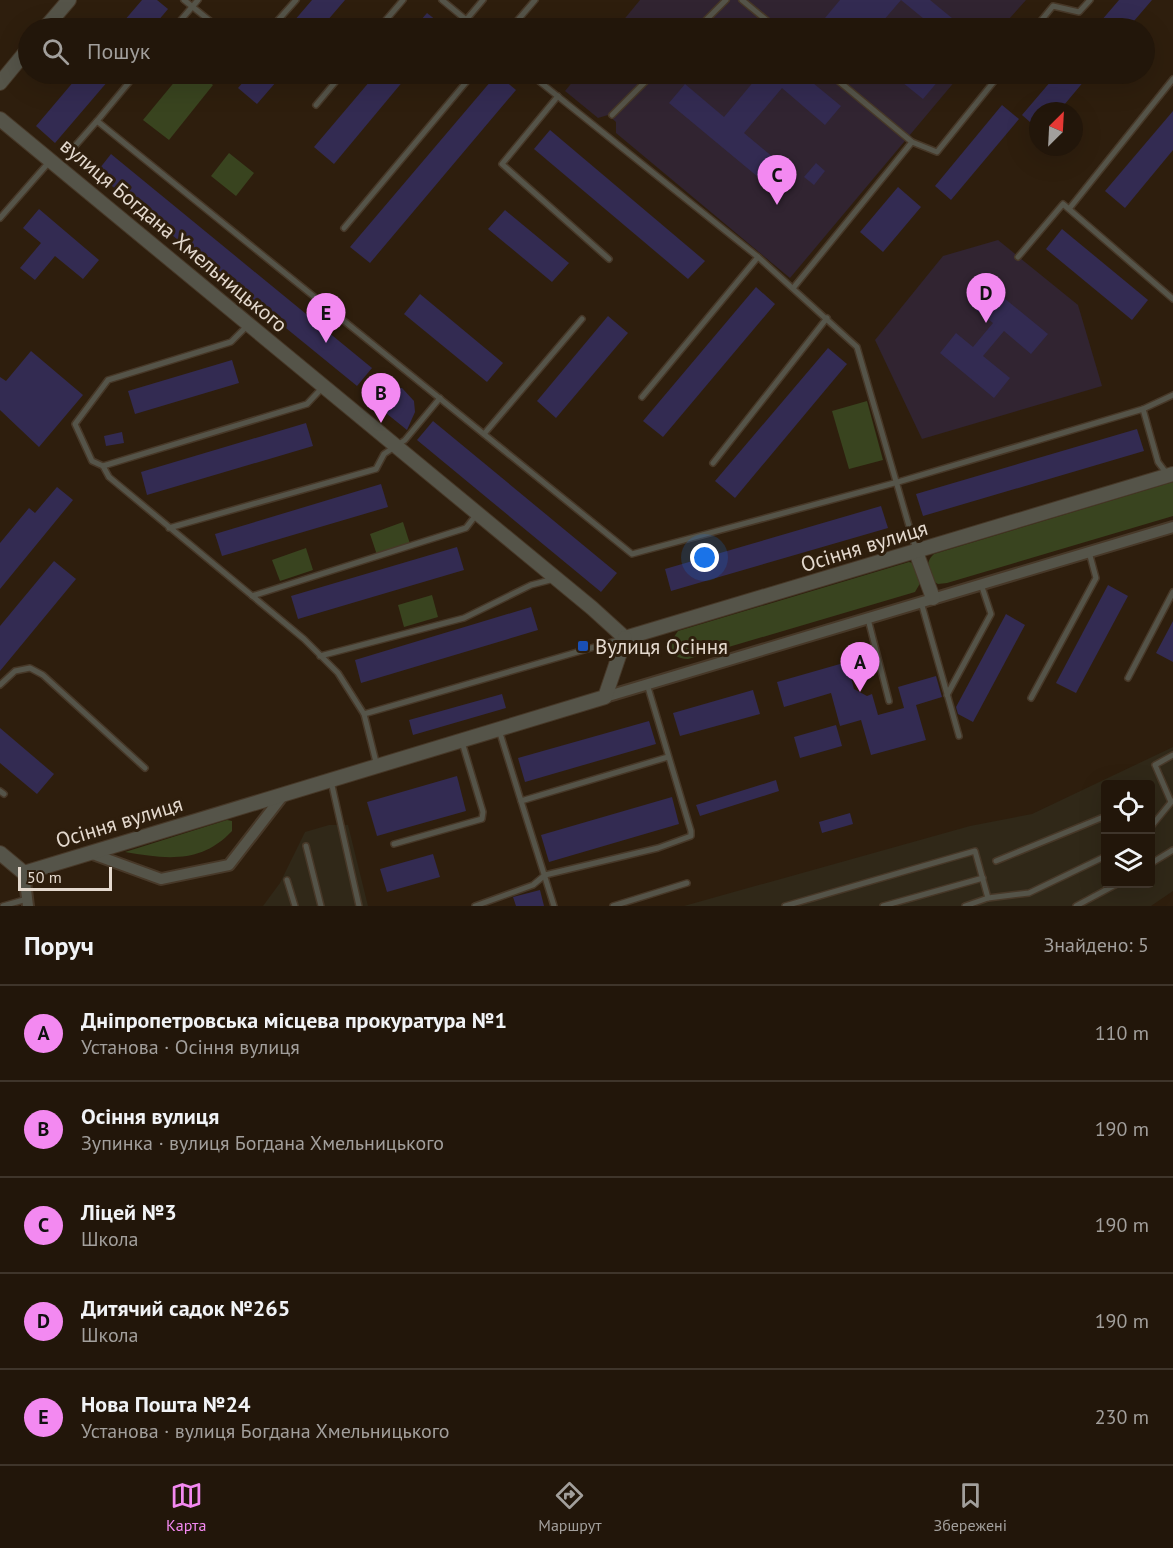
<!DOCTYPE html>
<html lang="uk">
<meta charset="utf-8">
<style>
body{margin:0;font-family:"PT Sans",sans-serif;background:#2e2318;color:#f1f3f6}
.controls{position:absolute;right:18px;bottom:18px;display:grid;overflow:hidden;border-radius:6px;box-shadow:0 6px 24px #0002}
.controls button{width:54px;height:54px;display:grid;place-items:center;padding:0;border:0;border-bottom:2px solid #3f352b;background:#22160a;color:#f1f3f6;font:30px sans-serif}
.compass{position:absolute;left:1029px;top:102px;width:54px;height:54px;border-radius:50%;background:#22160a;box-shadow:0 6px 24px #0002;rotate:24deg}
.scale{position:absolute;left:18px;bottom:15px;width:94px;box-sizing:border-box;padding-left:6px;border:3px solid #e4d9ce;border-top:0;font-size:16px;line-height:21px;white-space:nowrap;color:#e4d9ce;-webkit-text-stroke:4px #2e1e0d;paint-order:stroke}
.you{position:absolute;left:705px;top:558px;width:21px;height:21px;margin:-15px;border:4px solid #fff;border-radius:50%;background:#1a73e8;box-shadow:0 0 0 9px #1a73e833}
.badge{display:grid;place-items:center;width:39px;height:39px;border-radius:50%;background:#f389f1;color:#111;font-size:20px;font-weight:700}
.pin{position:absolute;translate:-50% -50px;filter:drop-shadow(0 2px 3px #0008)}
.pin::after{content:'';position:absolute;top:32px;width:21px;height:18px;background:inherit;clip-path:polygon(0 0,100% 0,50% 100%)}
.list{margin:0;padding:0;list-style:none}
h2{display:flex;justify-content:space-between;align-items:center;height:78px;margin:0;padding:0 24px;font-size:26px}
h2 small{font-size:20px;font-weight:400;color:#a29f9c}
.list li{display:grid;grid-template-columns:39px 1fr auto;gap:18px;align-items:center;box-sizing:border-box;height:96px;padding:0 24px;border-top:2px solid #3f352b}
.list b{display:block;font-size:22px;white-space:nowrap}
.list p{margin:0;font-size:20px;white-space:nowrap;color:#a29f9c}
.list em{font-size:20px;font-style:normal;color:#a29f9c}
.icon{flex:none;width:33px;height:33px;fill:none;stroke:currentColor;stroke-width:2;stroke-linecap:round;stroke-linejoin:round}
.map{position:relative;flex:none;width:1173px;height:906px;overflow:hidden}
.search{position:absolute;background:#22160a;box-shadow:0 6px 24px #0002;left:18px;right:18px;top:18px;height:66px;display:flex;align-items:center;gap:15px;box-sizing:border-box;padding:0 21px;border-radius:33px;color:#a29f9c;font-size:22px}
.sheet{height:558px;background:#22160a}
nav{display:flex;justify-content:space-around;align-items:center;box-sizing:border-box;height:84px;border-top:2px solid #3f352b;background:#22160a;font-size:16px;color:#a29f9c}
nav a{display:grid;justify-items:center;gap:3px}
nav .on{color:#f389f1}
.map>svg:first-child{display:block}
.industrial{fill:#302818;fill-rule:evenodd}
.education{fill:#312431}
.green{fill:#39441f}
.building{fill:#332b52}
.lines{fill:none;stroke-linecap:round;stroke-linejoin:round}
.service-casing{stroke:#473828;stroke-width:8}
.minor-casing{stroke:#473828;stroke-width:14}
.tertiary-casing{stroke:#473828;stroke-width:16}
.service{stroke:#555449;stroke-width:5}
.minor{stroke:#555449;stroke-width:10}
.tertiary{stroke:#555449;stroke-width:14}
.transit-dot{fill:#1a4fb4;stroke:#2e1e0d;stroke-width:2}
.labels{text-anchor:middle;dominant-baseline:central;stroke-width:6;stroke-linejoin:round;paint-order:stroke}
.street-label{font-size:21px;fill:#e4d9ce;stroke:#2e1e0d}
.poi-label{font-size:21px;fill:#e4d9ce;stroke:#2e1e0d;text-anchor:start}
</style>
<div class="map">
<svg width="1173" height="906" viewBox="0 0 1173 906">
<rect width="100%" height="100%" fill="#2e1e0d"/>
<g class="industrial">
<path d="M1173,747V891L1151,906H684L970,826L1032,814ZM1106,784H1150V884H1106Z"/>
<polygon points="329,825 348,825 368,906 263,906 280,883 305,832"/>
</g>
<g class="education">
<polygon points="640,0 1026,0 1001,28 617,28"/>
<polygon points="579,74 961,74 790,278 616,133 616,122 608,115 598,118 565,91"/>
<polygon points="998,240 1078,305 1102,386 922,439 875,340 943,256"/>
</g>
<g class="green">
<polygon points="181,74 198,74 213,85 169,140 143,120"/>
<polygon points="229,153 254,173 236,196 211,176"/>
<polygon points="867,401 883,460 849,469 832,411"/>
<path d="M1173,482V516L947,583L938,584L931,580C928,570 925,562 934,554Z"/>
<polygon points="403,522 410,544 377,555 370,534"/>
<polygon points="306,548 313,570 280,581 272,560"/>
<path d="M909,562L913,563L922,580L915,592L688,659C677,659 672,654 669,644L678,631Z"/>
<polygon points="432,595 438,617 404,627 398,605"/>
<path d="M227,820L232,821V831C201,864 166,859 125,852Z"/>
</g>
<g class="building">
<polygon points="142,0 157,0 168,9 152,28 118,28"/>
<polygon points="312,0 345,0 321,28 288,28"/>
<polygon points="840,0 901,0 877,28 838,28 825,18"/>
<polygon points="901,0 930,0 964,28 935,28"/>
<polygon points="1119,0 1152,0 1128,28 1095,28"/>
<polygon points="427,13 446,28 414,28"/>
<polygon points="80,74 114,74 55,143 36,126"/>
<polygon points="250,74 283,74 257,104 238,88"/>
<polygon points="376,74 409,74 334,164 314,147"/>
<polygon points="497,74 516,90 370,263 350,247"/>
<polygon points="760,74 802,74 841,106 825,125 782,88 744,133 786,168 770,187 669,103 685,84 724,117"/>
<polygon points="892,74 944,74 923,99"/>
<polygon points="1057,74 1090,74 1059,111 1038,111 1038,129 1022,115"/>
<polygon points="1002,105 1019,119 951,200 935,186"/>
<polygon points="1173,111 1173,150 1125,208 1105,191"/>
<polygon points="550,130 705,261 688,279 534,149"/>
<polygon points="111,154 372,368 357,386 96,173"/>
<polygon points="816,163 825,171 814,185 804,177"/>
<polygon points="898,187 921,207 883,252 860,232"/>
<polygon points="39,209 99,260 83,279 55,256 35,280 20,268 41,243 23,228"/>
<polygon points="505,210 569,263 552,282 488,229"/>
<polygon points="1062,229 1148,300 1132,320 1046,249"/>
<polygon points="756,287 775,304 663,437 643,421"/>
<polygon points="993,289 1048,334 1031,354 1004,331 983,356 1010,378 994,398 940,353 956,333 973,347 993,323 976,310"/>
<polygon points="420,294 503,363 487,382 404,314"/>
<polygon points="608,316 628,333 556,418 537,401"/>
<polygon points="828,348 847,364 735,498 715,481"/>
<polygon points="31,351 83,395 39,447 0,410 0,377 6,381"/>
<polygon points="232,360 239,383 135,414 128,391"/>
<polygon points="391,387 402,388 414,401 415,412 407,430 371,401 380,391"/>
<polygon points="433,421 617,573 601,592 417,440"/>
<polygon points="306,423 313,446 147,495 141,472"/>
<polygon points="1137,429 1144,451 923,516 916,494"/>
<polygon points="122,432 124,443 106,446 104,436"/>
<polygon points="381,484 388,507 222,556 215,534"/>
<polygon points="57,487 73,500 0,589 0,543 29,508 35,513"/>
<polygon points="881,506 888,528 671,591 665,569"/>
<polygon points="457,547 464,570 298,619 291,596"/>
<polygon points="54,561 76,579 0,671 0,626"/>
<polygon points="1108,585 1128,596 1076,693 1056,683"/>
<polygon points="531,607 538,630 361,683 355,660"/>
<polygon points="1006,614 1025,625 973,722 958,714 956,707"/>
<polygon points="1173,621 1173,662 1156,653"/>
<polygon points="847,662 854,689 867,696 872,694 878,715 904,708 898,687 936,676 942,697 916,705 926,740 871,755 861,720 840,726 831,693 784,707 777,682"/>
<polygon points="753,690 760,714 680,736 673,713"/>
<polygon points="502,694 506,708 413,735 409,720"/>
<polygon points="649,721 656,744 525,782 518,758"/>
<polygon points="836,725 842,746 800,758 794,737"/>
<polygon points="0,728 54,774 37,794 0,763"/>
<polygon points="457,776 466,811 377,836 367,802"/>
<polygon points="776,780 779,791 700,816 696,805"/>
<polygon points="672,797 679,824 549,862 541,835"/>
<polygon points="850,813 853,824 822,833 819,822"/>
<polygon points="433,854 440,877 387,892 380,869"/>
<polygon points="540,890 544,906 516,906 513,897"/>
</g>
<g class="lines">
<defs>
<g id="service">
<polyline points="184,0 219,28"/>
<polyline points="442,0 476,28"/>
<polyline points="742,0 776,28"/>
<polyline points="466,20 483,0"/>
<polyline points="174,28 198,0"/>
<polyline points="271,28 296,0"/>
<polyline points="379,28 403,0"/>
<polyline points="511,28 535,0"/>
<polyline points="698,28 726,0"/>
<polyline points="1035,28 1053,6 1079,12 1090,0"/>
<polyline points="530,74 758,257 857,347 916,550"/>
<polyline points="830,74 912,142"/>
<polyline points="558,96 502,164 609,259"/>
<polyline points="316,105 342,74"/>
<polyline points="612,115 653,74"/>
<polyline points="97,121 136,74"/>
<polyline points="75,146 97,121 632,554 898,482 1143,409 1158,462 1167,474"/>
<polyline points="1069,209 1173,79"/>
<polyline points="0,218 50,161"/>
<polyline points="344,228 473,74"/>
<polyline points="1018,257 1063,204 1173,299"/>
<polyline points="794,287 912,142 937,152 1000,74"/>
<polyline points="248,325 231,342 108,380 75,424 92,461 103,466 109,477 304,639 338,673 364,714 377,766"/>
<polyline points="642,397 758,257"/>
<polyline points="1143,409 1173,395"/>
<polyline points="484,434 582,319"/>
<polyline points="713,463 827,318"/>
<polyline points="103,466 307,404 322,388"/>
<polyline points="169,528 376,469 384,454 405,440 440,398"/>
<polyline points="252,596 466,528 476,515"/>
<polyline points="921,602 959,736"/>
<polyline points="868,619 889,701"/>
<polyline points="320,656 464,618 531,585 554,579"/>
<polyline points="1128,678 1173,592"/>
<polyline points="0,685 15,671 30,668 43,675 145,768"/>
<polyline points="947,695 991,614 981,584"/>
<polyline points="1031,698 1096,578 1089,552"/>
<polyline points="364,714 622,639"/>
<polyline points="499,730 521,801 668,757"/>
<polyline points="331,781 359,906"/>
<polyline points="0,791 4,794"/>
<polyline points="521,801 554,906"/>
<polyline points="1171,802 1155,765 1173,755"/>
<polyline points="1150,828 1172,801"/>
<polyline points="394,844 482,819 483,812 462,742"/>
<polyline points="306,846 321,906"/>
<polyline points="996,861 1106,816"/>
<polyline points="1150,864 1173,850"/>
<polyline points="287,880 295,906"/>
<polyline points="3,906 27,899"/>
<polyline points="475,906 533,885 545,875 658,848 691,836 691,831 647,684"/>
<polyline points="613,906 687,883"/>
<polyline points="785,906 975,851 988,898"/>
<polyline points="883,906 983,878"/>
<polyline points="965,906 988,898 1029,893 1106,856"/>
<polyline points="1076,906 1117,884"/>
</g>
<g id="minor">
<polyline points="605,697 1173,527"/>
<polyline points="90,853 161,879 229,865 284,794"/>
<polyline points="24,873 28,906"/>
</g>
<g id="tertiary">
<polyline points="45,28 69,0"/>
<polyline points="0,83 28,49"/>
<polyline points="0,119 592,608 625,638"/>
<polyline points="916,552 933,598"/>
<polyline points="625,638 1173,474"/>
<polyline points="0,853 24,873 605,697 625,638"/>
</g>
</defs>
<use href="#service" class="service-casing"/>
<use href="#minor" class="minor-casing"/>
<use href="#tertiary" class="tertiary-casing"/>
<use href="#service" class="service"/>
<use href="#minor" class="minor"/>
<use href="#tertiary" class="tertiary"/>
</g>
<rect class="transit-dot" x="577" y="640" width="12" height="12" rx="3"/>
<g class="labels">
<g class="street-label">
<text transform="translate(174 235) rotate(40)">вулиця Богдана Хмельницького</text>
<text transform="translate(864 546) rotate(-17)">Осіння вулиця</text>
<text transform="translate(119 822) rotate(-17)">Осіння вулиця</text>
</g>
<g class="poi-label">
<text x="595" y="646">Вулиця Осіння</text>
</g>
</g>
</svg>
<div class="controls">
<button><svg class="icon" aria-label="locate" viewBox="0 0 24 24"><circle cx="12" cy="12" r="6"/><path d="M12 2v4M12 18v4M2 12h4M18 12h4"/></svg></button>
<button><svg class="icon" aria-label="layers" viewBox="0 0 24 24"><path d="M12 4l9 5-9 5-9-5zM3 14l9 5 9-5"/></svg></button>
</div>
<svg class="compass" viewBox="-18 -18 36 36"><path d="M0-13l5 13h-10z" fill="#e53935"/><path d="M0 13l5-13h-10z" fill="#a29f9c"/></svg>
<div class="scale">50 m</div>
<div class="you"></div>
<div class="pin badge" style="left:860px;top:692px">A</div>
<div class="pin badge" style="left:381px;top:423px">B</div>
<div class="pin badge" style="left:777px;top:205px">C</div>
<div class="pin badge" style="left:986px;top:323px">D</div>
<div class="pin badge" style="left:326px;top:343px">E</div>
<div class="search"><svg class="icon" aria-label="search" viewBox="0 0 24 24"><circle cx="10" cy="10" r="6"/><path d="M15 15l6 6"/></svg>Пошук</div>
</div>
<section class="sheet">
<h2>Поруч<small>Знайдено: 5</small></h2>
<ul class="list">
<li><span class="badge">A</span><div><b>Дніпропетровська місцева прокуратура №1</b><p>Установа · Осіння вулиця</p></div><em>110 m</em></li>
<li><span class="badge">B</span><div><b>Осіння вулиця</b><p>Зупинка · вулиця Богдана Хмельницького</p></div><em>190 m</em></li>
<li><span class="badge">C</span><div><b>Ліцей №3</b><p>Школа</p></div><em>190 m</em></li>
<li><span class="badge">D</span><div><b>Дитячий садок №265</b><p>Школа</p></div><em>190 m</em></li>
<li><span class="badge">E</span><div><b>Нова Пошта №24</b><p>Установа · вулиця Богдана Хмельницького</p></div><em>230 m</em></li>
</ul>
</section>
<nav>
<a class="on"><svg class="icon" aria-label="map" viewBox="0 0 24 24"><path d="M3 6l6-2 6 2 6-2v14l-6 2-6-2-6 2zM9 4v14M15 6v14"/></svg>Карта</a>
<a><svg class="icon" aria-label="directions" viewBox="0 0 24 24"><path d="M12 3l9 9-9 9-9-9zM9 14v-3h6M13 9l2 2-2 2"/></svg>Маршрут</a>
<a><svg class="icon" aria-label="saved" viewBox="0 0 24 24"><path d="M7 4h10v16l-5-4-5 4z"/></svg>Збережені</a>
</nav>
